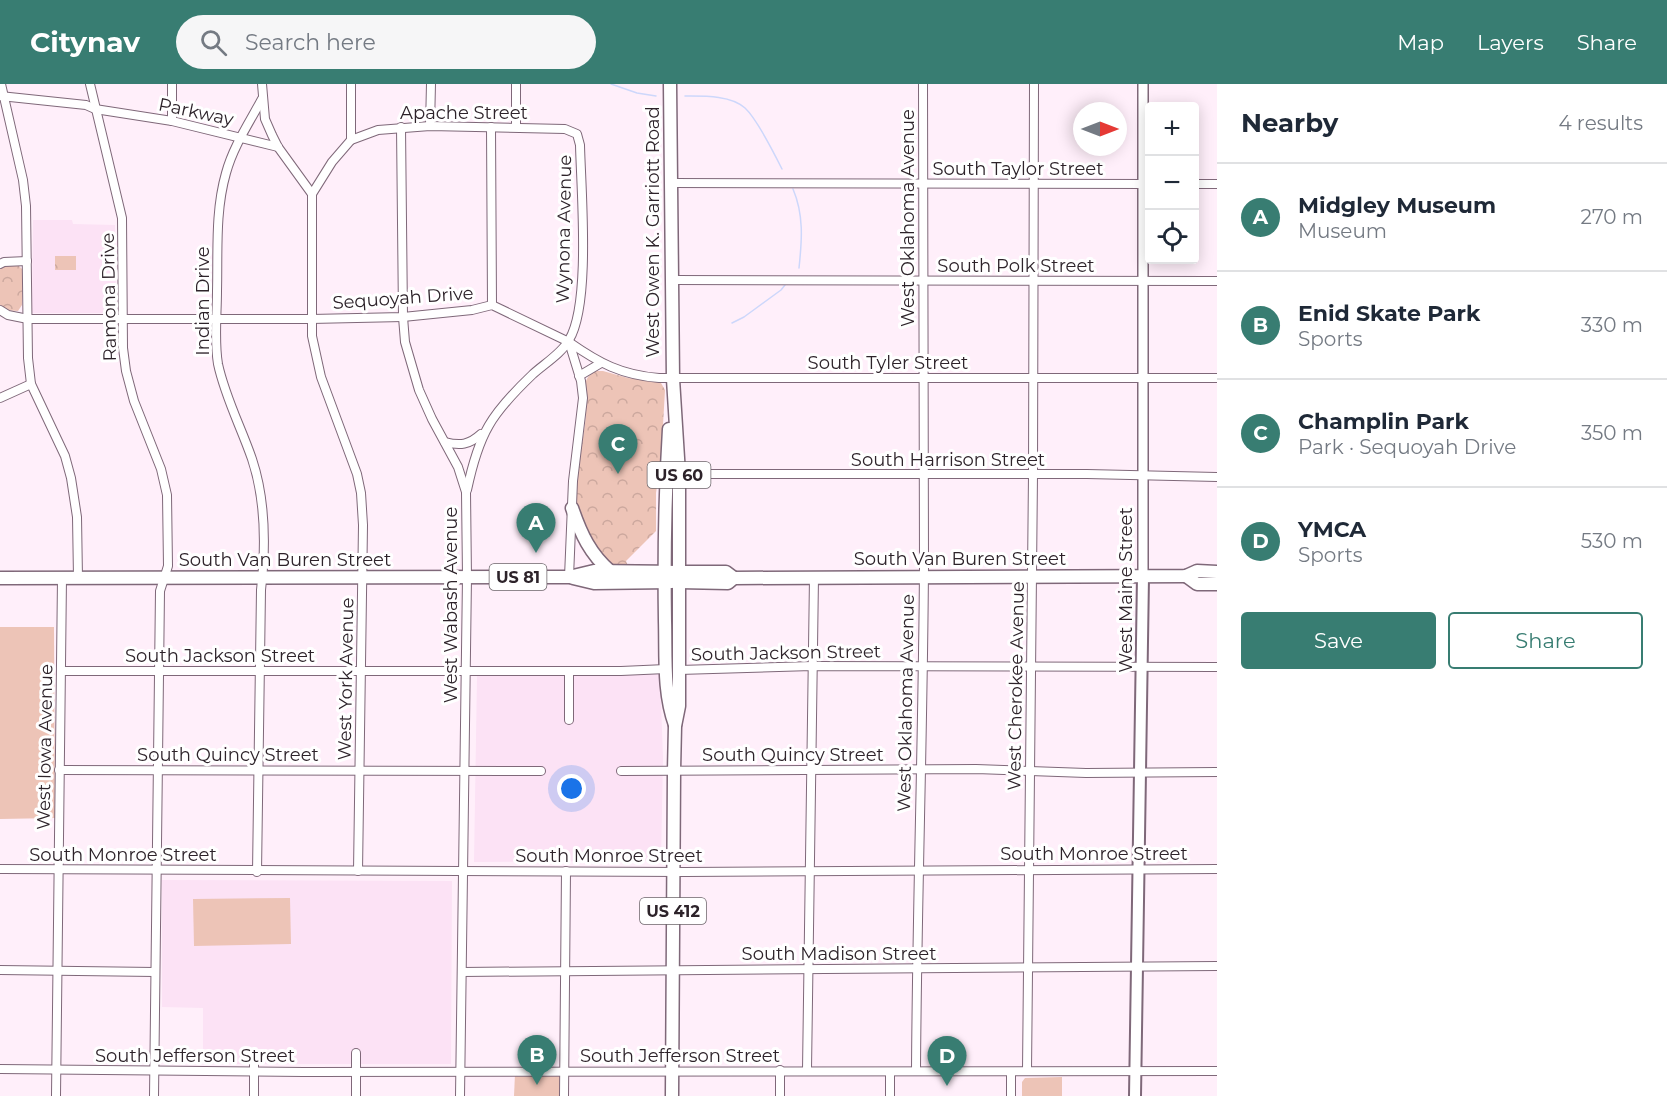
<!DOCTYPE html>
<meta charset="utf-8">
<style>
body{margin:0;font-family:Montserrat,sans-serif;background:#f6f6f7;color:#1f2937}
.controls{position:absolute;right:18px;top:18px;display:grid;overflow:hidden;border-radius:6px;box-shadow:0 3px 15px #0003}
.controls button{width:54px;height:54px;display:grid;place-items:center;padding:0;border:0;border-bottom:2px solid #e0e1e3;background:#fff;color:#1f2937;font:30px sans-serif}
.compass{position:absolute;left:1073px;top:18px;width:54px;height:54px;border-radius:50%;background:#fff;box-shadow:0 3px 15px #0003;rotate:90deg}
.you{position:absolute;left:572px;top:705px;width:21px;height:21px;margin:-15px;border:4px solid #fff;border-radius:50%;background:#1a73e8;box-shadow:0 0 0 9px #1a73e833}
.badge{display:grid;place-items:center;width:39px;height:39px;border-radius:50%;background:#387d72;color:#fff;font-size:20px;font-weight:700}
.pin{position:absolute;translate:-50% -50px;filter:drop-shadow(0 2px 3px #0008)}
.pin::after{content:'';position:absolute;top:32px;width:21px;height:18px;background:inherit;clip-path:polygon(0 0,100% 0,50% 100%)}
.list{margin:0;padding:0;list-style:none}
h2{display:flex;justify-content:space-between;align-items:center;height:78px;margin:0;padding:0 24px;font-size:26px}
h2 small{font-size:20px;font-weight:400;color:#747a83}
.list li{display:grid;grid-template-columns:39px 1fr auto;gap:18px;align-items:center;box-sizing:border-box;height:108px;padding:0 24px;border-top:2px solid #e0e1e3}
.list b{display:block;font-size:22px;white-space:nowrap}
.list p{margin:0;font-size:20px;white-space:nowrap;color:#747a83}
.list em{font-size:20px;font-style:normal;color:#747a83}
.actions{display:flex;gap:12px;padding:18px 24px}
.actions a{flex:1;padding:14px 0;border:2px solid #387d72;border-radius:6px;text-align:center;font-size:21px;color:#387d72}
.actions .main{background:#387d72;color:#fff}
.icon{flex:none;width:33px;height:33px;fill:none;stroke:currentColor;stroke-width:2;stroke-linecap:round;stroke-linejoin:round}
.map{position:relative;flex:none;width:1217px;height:1012px;overflow:hidden}
header{display:flex;align-items:center;gap:36px;box-sizing:border-box;height:84px;padding:0 30px;background:#387d72;color:#fff}
header strong{font-size:28px}
nav{display:flex;gap:33px;margin-inline-start:auto;font-size:21px}
.search{width:420px;height:54px;background:#f6f6f7;display:flex;align-items:center;gap:15px;box-sizing:border-box;padding:0 21px;border-radius:33px;color:#747a83;font-size:22px}
main{display:flex}
aside{flex:1;background:#fff}
.map>svg:first-child{display:block}
.built{fill:#fce2f5}
.park{fill:url(#park-crowns)}
.garden{fill:#edc4b7}
.lines{fill:none;stroke-linecap:round;stroke-linejoin:round}
.stream{stroke:#cdd7fb;stroke-width:1.5}
.minor-casing{stroke:#7f6879;stroke-width:10}
.tertiary-casing{stroke:#7f6879;stroke-width:12}
.secondary-casing{stroke:#7f6879;stroke-width:14}
.primary-casing{stroke:#7f6879;stroke-width:15}
.trunk-casing{stroke:#7f6879;stroke-width:15}
.minor{stroke:#fff;stroke-width:8}
.tertiary{stroke:#fff;stroke-width:9}
.secondary{stroke:#fff;stroke-width:10}
.primary{stroke:#fff;stroke-width:12}
.trunk{stroke:#fff;stroke-width:12}
.labels{text-anchor:middle;dominant-baseline:central;stroke-width:6;stroke-linejoin:round;paint-order:stroke}
.shield{fill:#fff;stroke:#6c656a;stroke-width:1.5}
.shield-label{font-size:16px;font-weight:bold;fill:#2d232a}
.street-label{font-size:18px;fill:#2d232a;stroke:#fff}
</style>
<header>
<strong>Citynav</strong>
<div class="search"><svg class="icon" aria-label="search" viewBox="0 0 24 24"><circle cx="10" cy="10" r="6"/><path d="M15 15l6 6"/></svg>Search here</div>
<nav><a>Map</a><a>Layers</a><a>Share</a></nav>
</header>
<main>
<div class="map">
<svg width="1217" height="1012" viewBox="0 0 1217 1012">
<defs>
<pattern id="park-crowns" width="20" height="18" patternUnits="userSpaceOnUse" patternTransform="scale(1.5)"><rect width="20" height="18" fill="#edc4b7"/><path d="M2 6a3 3 0 1 1 6 0M12 15a3 3 0 1 1 6 0" fill="none" stroke="#cca89e"/></pattern>
</defs>
<rect width="100%" height="100%" fill="#ffeffa"/>
<g class="built">
<polygon points="33,136 72,136 73,140 115,141 116,229 32,229"/>
<polygon points="655,589 660,591 663,674 661,777 474,778 477,592"/>
<polygon points="162,796 452,797 451,980 203,980 203,924 162,923"/>
</g>
<g class="park">
<rect x="55" y="172" width="21" height="14"/>
<polygon points="5,181 18,181 23,186 22,221 18,227 3,226 0,223 0,185"/>
<path d="M596,287H603L628,294L657,298L661,299L665,306L661,376L656,409V447L626,477L628,482H609C598,471 582,446 578,431C570,397 584,363 586,329C587,319 583,306 586,297C588,292 591,289 596,287Z"/>
</g>
<g class="garden">
<polygon points="0,543 54,543 55,734 0,735"/>
<polygon points="290,814 291,860 194,862 193,815"/>
<polygon points="515,990 560,991 560,1012 514,1012"/>
<polygon points="1062,993 1062,1012 1022,1012 1022,998 1025,994"/>
</g>
<g class="lines">
<g class="stream">
<polyline points="611,0 637,9 656,12"/>
<path d="M685,12C703,12 731,11 745,24C757,35 774,69 782,85"/>
<path d="M793,105C804,131 802,156 799,184"/>
<polyline points="732,239 744,233 781,206 785,201"/>
</g>
<defs>
<g id="minor">
<polyline points="1,0 23,96 26,122 28,274 31,300 65,372 71,394 77,433 78,494"/>
<polyline points="90,0 122,134 123,264 126,287 134,317 161,385 167,411 168,482 160,507 154,1012"/>
<polyline points="262,0 265,35 272,51 278,63 312,110 312,252 321,293 357,390 361,409 363,441 358,787"/>
<polyline points="516,0 516,43"/>
<polyline points="0,12 86,21 95,25 172,37 278,63"/>
<polyline points="172,37 172,0"/>
<polyline points="430,42 431,0"/>
<polyline points="401,43 403,233 405,258 419,306 432,335 458,383 466,408 467,493 460,1012"/>
<polyline points="491,43 492,221"/>
<path d="M351,56L378,46L430,42L565,45L577,50L580,61C581,106 591,220 569,256C562,269 544,280 533,290C491,330 479,349 467,406"/>
<polyline points="671,99 1150,100"/>
<polyline points="1194,100 1217,100"/>
<polyline points="312,110 332,78 351,56 351,0"/>
<polyline points="0,180 4,178 27,177"/>
<polyline points="672,196 1217,197"/>
<polyline points="0,226 8,231 28,235 311,235 403,233 472,226 492,221 569,258 581,297 583,314 573,397 569,493"/>
<path d="M569,258C599,279 621,291 659,294H1217"/>
<polyline points="579,292 601,279"/>
<polyline points="0,314 31,300"/>
<path d="M445,358C460,362 469,361 481,350"/>
<polyline points="679,390 1087,390 1217,393"/>
<polyline points="679,586 812,582 1217,583"/>
<polyline points="61,587 621,587 666,585"/>
<polyline points="569,587 569,636"/>
<polyline points="59,686 541,687"/>
<polyline points="621,687 976,685 1086,689 1217,688"/>
<polyline points="0,785 684,788 1217,785"/>
<path d="M257,788L261,506C266,462 266,417 252,375C241,343 225,313 218,280C214,257 217,230 217,207C218,168 215,127 226,89C233,63 249,39 262,15"/>
<polyline points="0,886 155,888"/>
<polyline points="462,888 1217,882"/>
<polyline points="0,985 304,988 1217,987"/>
<polyline points="807,986 814,493"/>
<path d="M916,987C917,819 923,650 924,481C925,321 922,160 923,0"/>
<polyline points="1027,987 1033,390 1034,0"/>
<polyline points="56,1012 62,494"/>
<polyline points="254,1012 254,969"/>
<polyline points="356,1012 356,969"/>
<polyline points="564,1012 566,787"/>
<polyline points="780,1012 780,986"/>
<polyline points="890,1012 890,988"/>
<polyline points="1011,1012 1011,988"/>
</g>
<polyline id="tertiary" points="1143,493 1143,0"/>
<polyline id="secondary" points="1135,1012 1143,493"/>
<g id="primary">
<polyline points="679,488 726,488 734,494"/>
<polyline points="1186,492 1197,500 1217,500"/>
<polyline points="679,498 728,499 734,494 1186,492 1197,487 1217,488"/>
</g>
<g id="trunk">
<polyline points="670,0 673,295 679,390 679,622 675,642 674,687 672,1012"/>
<path d="M669,345C665,409 664,473 665,537C666,572 663,608 675,641"/>
<path d="M572,424C581,450 590,470 611,488"/>
<polyline points="0,494 569,493 594,487 679,488"/>
<polyline points="573,494 594,499 672,498"/>
</g>
</defs>
<use href="#minor" class="minor-casing"/>
<use href="#tertiary" class="tertiary-casing"/>
<use href="#secondary" class="secondary-casing"/>
<use href="#primary" class="primary-casing"/>
<use href="#trunk" class="trunk-casing"/>
<use href="#minor" class="minor"/>
<use href="#tertiary" class="tertiary"/>
<use href="#secondary" class="secondary"/>
<use href="#primary" class="primary"/>
<use href="#trunk" class="trunk"/>
</g>
<g class="labels">
<g class="shield">
<rect x="647.5" y="378" width="63" height="26" rx="4.5"/>
<rect x="489.5" y="480" width="57" height="26" rx="4.5"/>
<rect x="640" y="814" width="66" height="26" rx="4.5"/>
</g>
<g class="shield-label">
<text x="679" y="391">US 60</text>
<text x="518" y="493">US 81</text>
<text x="673" y="827">US 412</text>
</g>
<g class="street-label">
<text transform="translate(196 28) rotate(12)">Parkway</text>
<text x="464" y="29">Apache Street</text>
<text x="1018" y="85">South Taylor Street</text>
<text transform="translate(908 134) rotate(-90)">West Oklahoma Avenue</text>
<text transform="translate(564 145) rotate(-89)">Wynona Avenue</text>
<text transform="translate(653 148) rotate(-90)">West Owen K. Garriott Road</text>
<text x="1016" y="182">South Polk Street</text>
<text transform="translate(109 213) rotate(-91)">Ramona Drive</text>
<text transform="translate(403 214) rotate(-4)">Sequoyah Drive</text>
<text transform="translate(203 217) rotate(-90)">Indian Drive</text>
<text x="888" y="279">South Tyler Street</text>
<text x="948" y="376">South Harrison Street</text>
<text x="960" y="475">South Van Buren Street</text>
<text x="285" y="476">South Van Buren Street</text>
<text transform="translate(1126 506) rotate(-90)">West Maine Street</text>
<text transform="translate(451 521) rotate(-90)">West Wabash Avenue</text>
<text transform="translate(786 569) rotate(-1)">South Jackson Street</text>
<text x="220" y="572">South Jackson Street</text>
<text transform="translate(346 595) rotate(-89)">West York Avenue</text>
<text transform="translate(1016 602) rotate(-89)">West Cherokee Avenue</text>
<text transform="translate(906 619) rotate(-89)">West Oklahoma Avenue</text>
<text transform="translate(45 663) rotate(-89)">West Iowa Avenue</text>
<text x="228" y="671">South Quincy Street</text>
<text x="793" y="671">South Quincy Street</text>
<text x="1094" y="770">South Monroe Street</text>
<text x="123" y="771">South Monroe Street</text>
<text x="609" y="772">South Monroe Street</text>
<text x="839" y="870">South Madison Street</text>
<text x="195" y="972">South Jefferson Street</text>
<text x="680" y="972">South Jefferson Street</text>
</g>
</g>
</svg>
<div class="controls">
<button>+</button>
<button>−</button>
<button><svg class="icon" aria-label="locate" viewBox="0 0 24 24"><circle cx="12" cy="12" r="6"/><path d="M12 2v4M12 18v4M2 12h4M18 12h4"/></svg></button>
</div>
<svg class="compass" viewBox="-18 -18 36 36"><path d="M0-13l5 13h-10z" fill="#e53935"/><path d="M0 13l5-13h-10z" fill="#747a83"/></svg>
<div class="you"></div>
<div class="pin badge" style="left:536px;top:469px">A</div>
<div class="pin badge" style="left:537px;top:1001px">B</div>
<div class="pin badge" style="left:618px;top:390px">C</div>
<div class="pin badge" style="left:947px;top:1002px">D</div>
</div>
<aside>
<h2>Nearby<small>4 results</small></h2>
<ul class="list">
<li><span class="badge">A</span><div><b>Midgley Museum</b><p>Museum</p></div><em>270 m</em></li>
<li><span class="badge">B</span><div><b>Enid Skate Park</b><p>Sports</p></div><em>330 m</em></li>
<li><span class="badge">C</span><div><b>Champlin Park</b><p>Park · Sequoyah Drive</p></div><em>350 m</em></li>
<li><span class="badge">D</span><div><b>YMCA</b><p>Sports</p></div><em>530 m</em></li>
</ul>
<div class="actions"><a class="main">Save</a><a>Share</a></div>
</aside>
</main>
